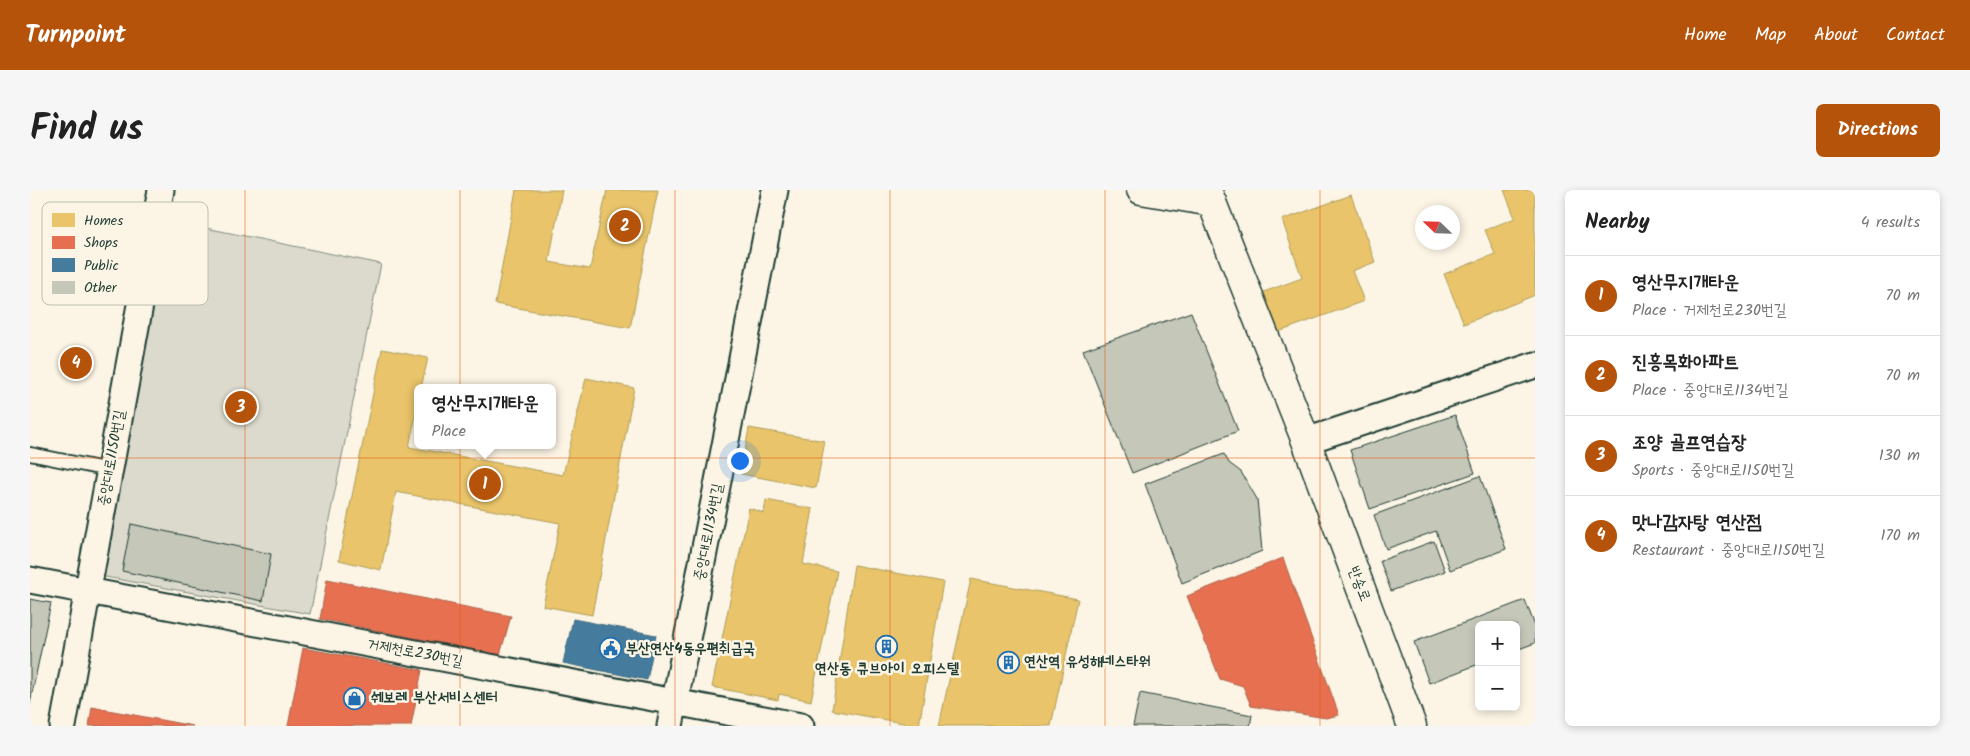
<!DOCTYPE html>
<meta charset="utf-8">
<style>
body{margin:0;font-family:Kalam,"Poor Story",sans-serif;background:#f6f6f6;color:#222}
.controls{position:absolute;right:15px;bottom:15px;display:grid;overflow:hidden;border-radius:8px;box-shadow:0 2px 8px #0003}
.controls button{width:45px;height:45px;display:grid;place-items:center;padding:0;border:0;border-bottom:1px solid #e0e0e0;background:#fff;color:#222;font:25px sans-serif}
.compass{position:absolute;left:1385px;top:15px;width:45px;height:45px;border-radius:50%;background:#fff;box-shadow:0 2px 8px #0003;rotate:293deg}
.you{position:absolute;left:709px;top:270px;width:18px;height:18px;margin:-12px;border:4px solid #fff;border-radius:50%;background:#1a73e8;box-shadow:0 0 0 8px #1a73e833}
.badge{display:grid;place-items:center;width:32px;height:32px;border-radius:50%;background:#b45309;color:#fff;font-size:16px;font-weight:700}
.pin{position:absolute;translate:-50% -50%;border:2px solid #fff;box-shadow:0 1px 5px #0006}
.popup{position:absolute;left:384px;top:194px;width:142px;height:65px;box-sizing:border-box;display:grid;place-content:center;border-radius:8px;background:#fff;filter:drop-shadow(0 1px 4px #0005);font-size:16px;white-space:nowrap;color:#767676}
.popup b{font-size:19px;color:#222}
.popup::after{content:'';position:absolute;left:50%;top:100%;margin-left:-10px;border:10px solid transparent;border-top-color:#fff}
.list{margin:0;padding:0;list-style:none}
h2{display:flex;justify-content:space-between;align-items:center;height:65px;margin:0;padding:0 20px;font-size:21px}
h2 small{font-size:16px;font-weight:400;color:#767676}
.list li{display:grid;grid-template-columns:32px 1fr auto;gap:15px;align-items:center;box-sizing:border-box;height:80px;padding:0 20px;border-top:1px solid #e0e0e0}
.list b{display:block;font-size:19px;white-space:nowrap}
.list p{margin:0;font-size:16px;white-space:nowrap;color:#767676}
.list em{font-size:16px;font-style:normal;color:#767676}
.map{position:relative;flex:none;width:1505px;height:536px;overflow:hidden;border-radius:8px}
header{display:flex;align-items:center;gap:30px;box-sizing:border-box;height:70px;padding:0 25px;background:#b45309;color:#fff}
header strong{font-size:24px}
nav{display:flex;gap:28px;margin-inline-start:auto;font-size:18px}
.intro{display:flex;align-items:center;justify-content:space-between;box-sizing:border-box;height:120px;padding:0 30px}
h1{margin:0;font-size:35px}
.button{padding:12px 22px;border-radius:8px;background:#b45309;color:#fff;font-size:18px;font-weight:700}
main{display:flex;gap:30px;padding:0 30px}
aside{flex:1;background:#fff;border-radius:8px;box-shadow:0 2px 8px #0003}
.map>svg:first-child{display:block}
.green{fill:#dcdacc;stroke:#7e8c80}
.homes{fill:#e9c46a;stroke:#ac9c5a}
.shops{fill:#e76f51;stroke:#ab6048}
.public{fill:#457b9d;stroke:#3a687e}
.building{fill:#c5c7b9;stroke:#1f3d34}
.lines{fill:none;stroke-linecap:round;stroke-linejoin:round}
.lane-casing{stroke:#1f3d34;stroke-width:16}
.street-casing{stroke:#1f3d34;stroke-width:29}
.secondary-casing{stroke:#1f3d34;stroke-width:31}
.lane{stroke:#fcf5e5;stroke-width:12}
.street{stroke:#fcf5e5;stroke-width:25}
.secondary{stroke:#fcf5e5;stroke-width:28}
.grid{fill:none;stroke:#e8590c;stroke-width:1;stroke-opacity:0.55}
.labels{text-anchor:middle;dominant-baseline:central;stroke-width:5;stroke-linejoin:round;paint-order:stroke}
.street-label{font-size:15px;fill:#1f3d34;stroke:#fcf5e5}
.poi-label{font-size:15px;font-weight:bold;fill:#1f3d34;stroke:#fcf5e5;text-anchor:start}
.key{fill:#fcf5e5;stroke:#babeb0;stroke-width:1}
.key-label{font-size:14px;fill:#1f3d34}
</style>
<header>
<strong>Turnpoint</strong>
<nav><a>Home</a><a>Map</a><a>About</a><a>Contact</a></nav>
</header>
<div class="intro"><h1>Find us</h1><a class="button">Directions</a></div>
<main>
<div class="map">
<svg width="1505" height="536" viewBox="0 0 1505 536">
<rect width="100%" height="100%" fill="#fcf5e5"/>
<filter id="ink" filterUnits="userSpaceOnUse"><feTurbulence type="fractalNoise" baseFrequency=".02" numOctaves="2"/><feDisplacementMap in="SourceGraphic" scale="10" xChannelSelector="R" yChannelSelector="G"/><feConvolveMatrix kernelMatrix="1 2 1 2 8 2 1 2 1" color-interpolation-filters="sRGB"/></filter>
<g filter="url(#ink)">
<polygon class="green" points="137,30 351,74 280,424 70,386"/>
<g class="homes">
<polygon points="486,0 532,0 519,72 560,79 577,0 628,0 600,138 465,114"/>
<polygon points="1474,0 1505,0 1505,105 1434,134 1414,84 1465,64 1455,40 1485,28"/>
<polygon points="1321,5 1345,72 1322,81 1334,111 1246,143 1231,103 1272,88 1252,30"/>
<polygon points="352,159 398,168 391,198 388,198 388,216 379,257 533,285 556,188 604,198 562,425 513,416 530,333 366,302 351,380 309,370"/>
<polygon points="719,238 795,251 786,298 711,284"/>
<polygon points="736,310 783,319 773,374 807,381 781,511 749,504 748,510 682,497 719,318 734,323"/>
<polygon points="824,375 913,392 889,536 802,520"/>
<polygon points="941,389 1048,409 1021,536 909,536"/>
</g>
<g class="shops">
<polygon points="1253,368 1309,525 1296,528 1221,516 1213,496 1190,489 1157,406"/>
<polygon points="297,389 481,426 470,465 290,429"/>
<polygon points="273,458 392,480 381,536 258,536"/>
<polygon points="62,517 163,536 59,536"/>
</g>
<polygon class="public" points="543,429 626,445 617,490 533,473"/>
<g class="building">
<polygon points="1161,122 1208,241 1102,283 1053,160"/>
<polygon points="1425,225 1445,283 1340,319 1320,260"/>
<polygon points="1194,264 1199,273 1211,282 1227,309 1232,361 1152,393 1115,294"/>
<polygon points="1450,286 1476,359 1420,380 1406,341 1356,359 1344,325"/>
<polygon points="101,334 241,364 233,411 92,381"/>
<polygon points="1404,351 1415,381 1361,401 1350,371"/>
<polygon points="0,409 21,413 0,513"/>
<polygon points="1495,410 1505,436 1505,453 1486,460 1486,435 1449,435 1449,474 1399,493 1384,452"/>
<polygon points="1110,503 1222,525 1220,536 1103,536"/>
</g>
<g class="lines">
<defs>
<polyline id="lane" points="0,264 79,280"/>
<g id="street">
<polyline points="1276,251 1505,175"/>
<polyline points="0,390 771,536"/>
<polyline points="33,536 131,0"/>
<polyline points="640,536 745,0"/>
</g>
<g id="secondary">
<polyline points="1111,0 1182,12"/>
<polyline points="1177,0 1276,251 1382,536"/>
</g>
</defs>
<use href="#lane" class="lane-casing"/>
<use href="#street" class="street-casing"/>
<use href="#secondary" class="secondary-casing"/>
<use href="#lane" class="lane"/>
<use href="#street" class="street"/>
<use href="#secondary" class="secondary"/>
</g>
</g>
<path class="grid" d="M215,0V536M430,0V536M645,0V536M860,0V536M1075,0V536M1290,0V536M0,268H1505"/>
<defs>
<symbol id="building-ring" viewBox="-11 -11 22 22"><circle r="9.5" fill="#fcf5e5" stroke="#1f6fb2" stroke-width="1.5"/><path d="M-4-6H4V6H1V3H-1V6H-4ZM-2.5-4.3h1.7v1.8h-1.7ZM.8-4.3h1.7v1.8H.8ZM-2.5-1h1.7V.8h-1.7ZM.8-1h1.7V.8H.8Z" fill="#1f6fb2"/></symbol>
<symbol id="civic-ring" viewBox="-11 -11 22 22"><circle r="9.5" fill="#fcf5e5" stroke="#1f6fb2" stroke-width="1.5"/><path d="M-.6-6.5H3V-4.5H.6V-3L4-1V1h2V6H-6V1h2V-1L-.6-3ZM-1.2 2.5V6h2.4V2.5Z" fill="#1f6fb2"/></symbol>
<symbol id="shop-ring" viewBox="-11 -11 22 22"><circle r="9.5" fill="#fcf5e5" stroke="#1f6fb2" stroke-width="1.5"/><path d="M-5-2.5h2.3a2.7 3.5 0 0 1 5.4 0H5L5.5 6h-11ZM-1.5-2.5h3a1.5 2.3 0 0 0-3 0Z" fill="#1f6fb2"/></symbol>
</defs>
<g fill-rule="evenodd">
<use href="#building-ring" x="844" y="444" width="25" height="25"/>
<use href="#civic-ring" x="568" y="446" width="25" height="25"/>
<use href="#building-ring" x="966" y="460" width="25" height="25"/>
<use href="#shop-ring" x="312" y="496" width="25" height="25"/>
</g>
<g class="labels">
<g class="street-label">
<text transform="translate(82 268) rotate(-80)">중앙대로1150번길</text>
<text transform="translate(679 342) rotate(-79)">중앙대로1134번길</text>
<text transform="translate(1329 394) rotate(69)">반송로</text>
<text transform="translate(385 463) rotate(11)">거제천로230번길</text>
</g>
<g class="poi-label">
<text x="596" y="459">부산연산4동우편취급국</text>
<text x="994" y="472">연산역 유성해네스타워</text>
<text x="857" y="479" text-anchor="middle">연산동 큐브아이 오피스텔</text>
<text x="341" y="508">쉐보레 부산서비스센터</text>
</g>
</g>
<rect x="12" y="12" width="166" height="103" rx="8" class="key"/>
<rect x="22" y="23" width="23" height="14" fill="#e9c46a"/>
<rect x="22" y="46" width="23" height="13" fill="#e76f51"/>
<rect x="22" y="68" width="23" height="14" fill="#457b9d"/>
<rect x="22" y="91" width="23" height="13" fill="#c5c7b9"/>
<g class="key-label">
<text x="54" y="35">Homes</text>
<text x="54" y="57">Shops</text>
<text x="54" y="80">Public</text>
<text x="54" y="102">Other</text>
</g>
</svg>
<div class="controls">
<button>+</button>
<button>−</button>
</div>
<svg class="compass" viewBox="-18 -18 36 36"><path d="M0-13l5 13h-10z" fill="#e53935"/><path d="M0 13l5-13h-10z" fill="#767676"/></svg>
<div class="you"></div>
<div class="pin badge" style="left:455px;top:294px">1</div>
<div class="popup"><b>영산무지개타운</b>Place</div>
<div class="pin badge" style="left:595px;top:36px">2</div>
<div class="pin badge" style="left:211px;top:217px">3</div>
<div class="pin badge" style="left:46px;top:173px">4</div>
</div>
<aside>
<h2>Nearby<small>4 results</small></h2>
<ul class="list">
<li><span class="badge">1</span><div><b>영산무지개타운</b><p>Place · 거제천로230번길</p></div><em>70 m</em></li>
<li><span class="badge">2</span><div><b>진흥목화아파트</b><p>Place · 중앙대로1134번길</p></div><em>70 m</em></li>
<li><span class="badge">3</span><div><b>조양 골프연습장</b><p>Sports · 중앙대로1150번길</p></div><em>130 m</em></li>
<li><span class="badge">4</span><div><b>맛나감자탕 연산점</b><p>Restaurant · 중앙대로1150번길</p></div><em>170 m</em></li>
</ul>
</aside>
</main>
